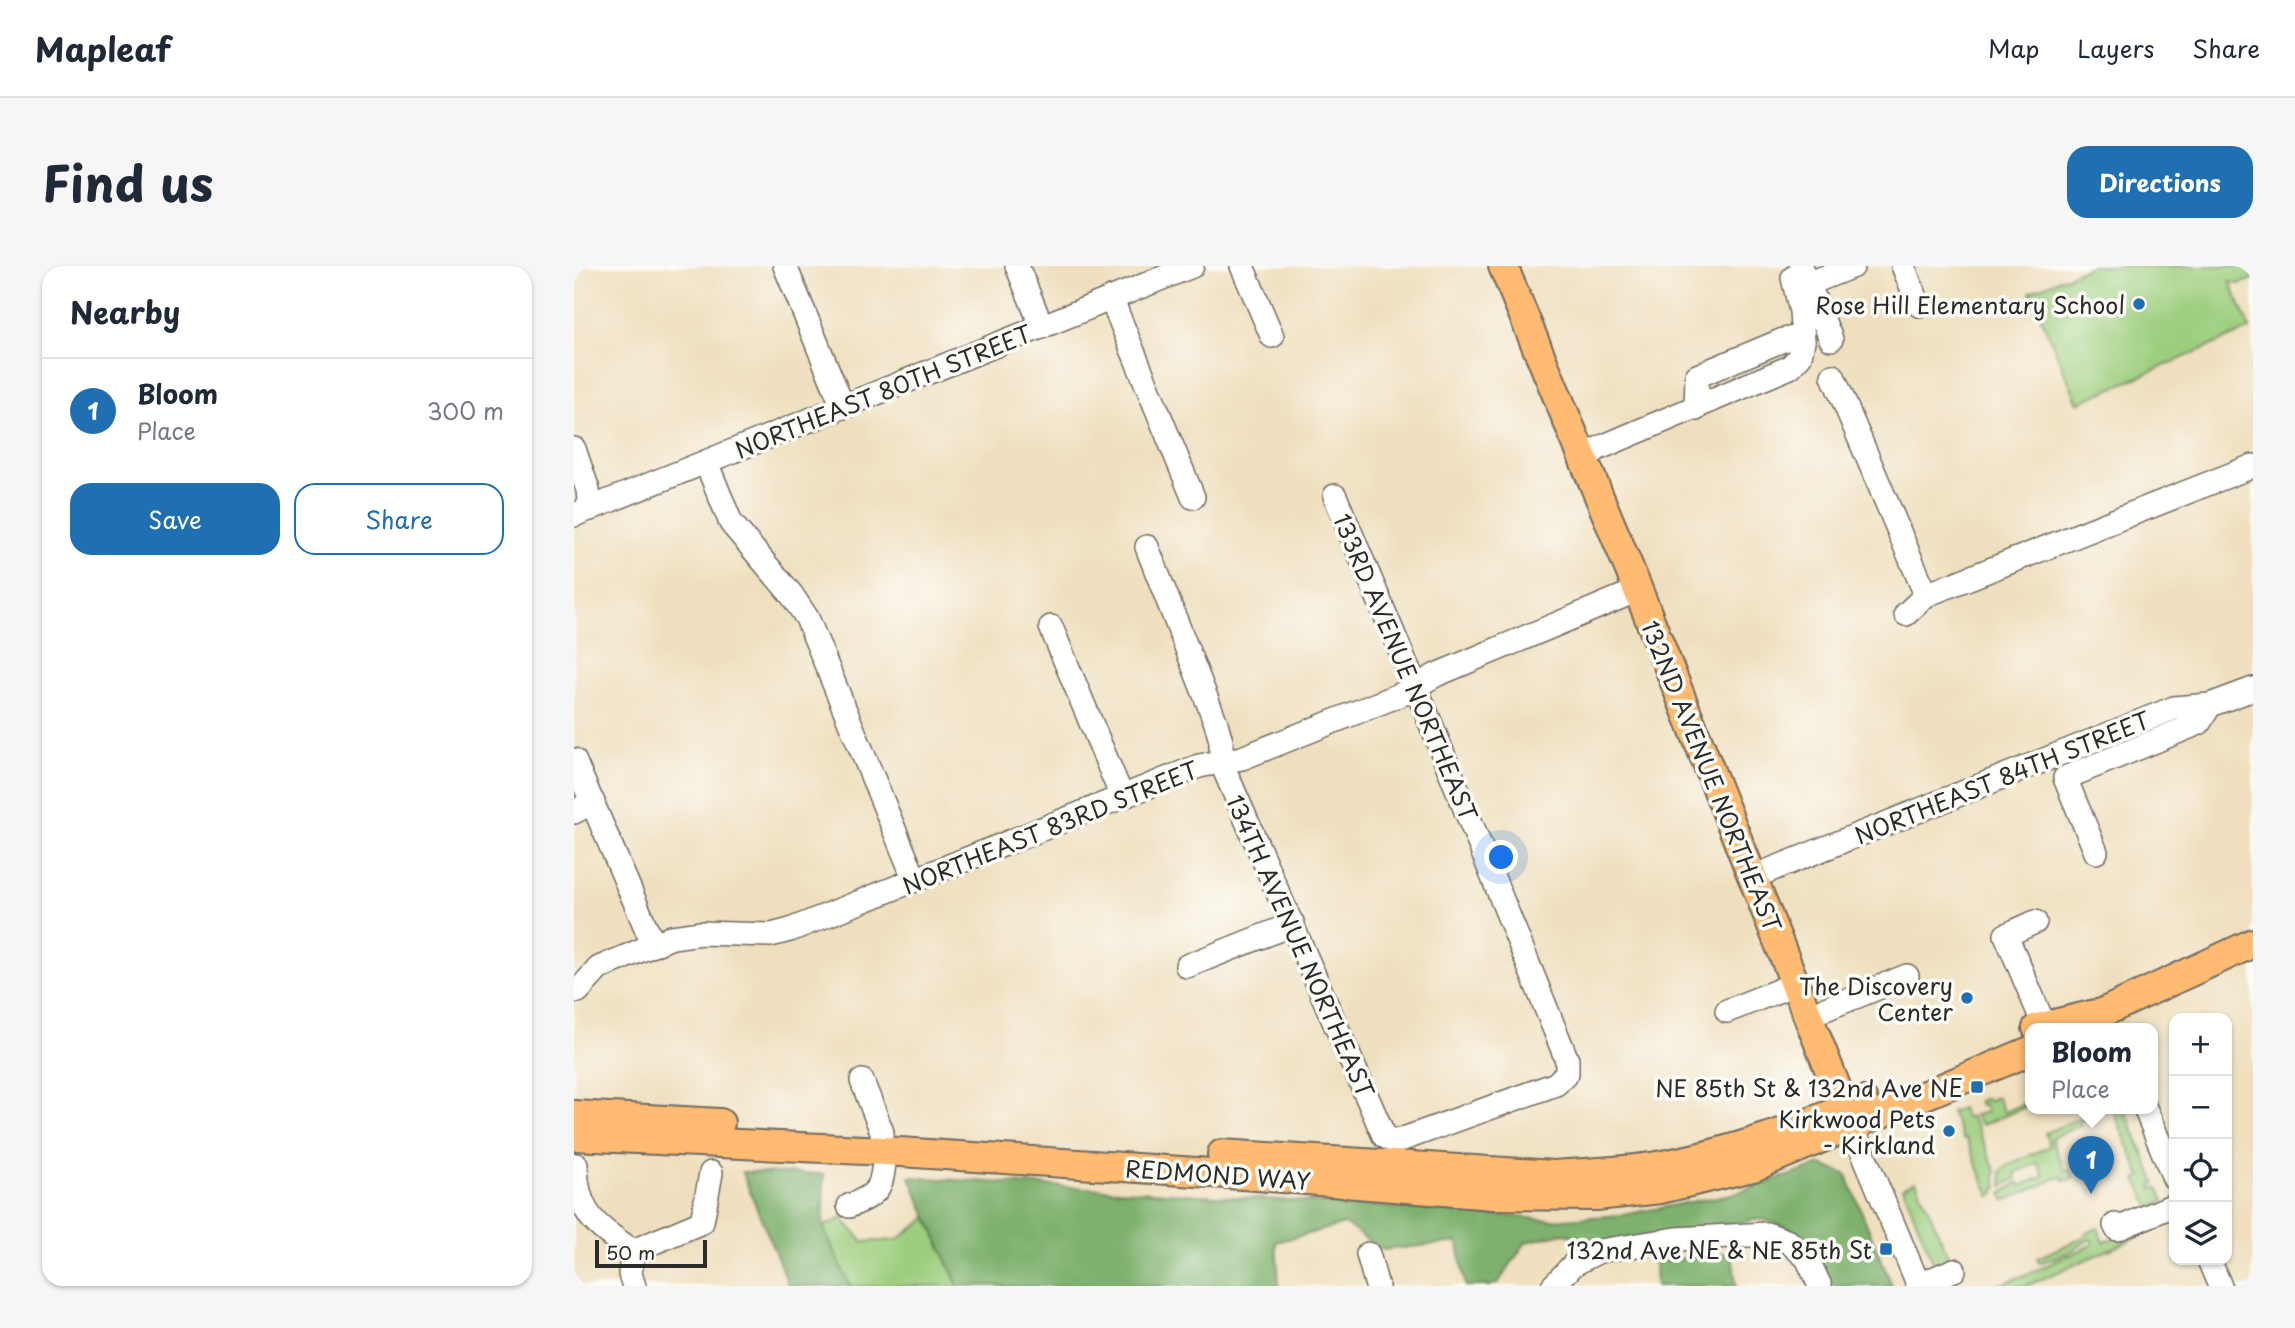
<!DOCTYPE html>
<meta charset="utf-8">
<style>
body{margin:0;font-family:"Playpen Sans",sans-serif;background:#f6f6f7;color:#1f2937}
.controls{position:absolute;right:21px;bottom:21px;display:grid;overflow:hidden;border-radius:14px;box-shadow:0 2px 5px #0004}
.controls button{width:63px;height:63px;display:grid;place-items:center;padding:0;border:0;border-bottom:2px solid #e0e1e3;background:#fff;color:#1f2937;font:35px sans-serif}
.scale{position:absolute;left:21px;bottom:18px;width:112px;box-sizing:border-box;padding-left:7px;border:4px solid #2b2b2b;border-top:0;font-size:19px;line-height:24px;white-space:nowrap;color:#2b2b2b;-webkit-text-stroke:5px #fdfcf7;paint-order:stroke}
.you{position:absolute;left:928px;top:592px;width:24px;height:24px;margin:-18px;border:5px solid #fff;border-radius:50%;background:#1a73e8;box-shadow:0 0 0 10px #1a73e833}
.badge{display:grid;place-items:center;width:46px;height:46px;border-radius:50%;background:#1f6fb2;color:#fff;font-size:23px;font-weight:700}
.pin{position:absolute;translate:-50% -58px;filter:drop-shadow(0 2px 4px #0008)}
.pin::after{content:'';position:absolute;top:37px;width:24px;height:21px;background:inherit;clip-path:polygon(0 0,100% 0,50% 100%)}
.popup{position:absolute;left:1451px;top:757px;width:133px;height:91px;box-sizing:border-box;display:grid;place-content:center;border-radius:14px;background:#fff;filter:drop-shadow(0 2px 5px #0005);font-size:23px;white-space:nowrap;color:#747a83}
.popup b{font-size:26px;color:#1f2937}
.popup::after{content:'';position:absolute;left:50%;top:100%;margin-left:-14px;border:14px solid transparent;border-top-color:#fff}
.list{margin:0;padding:0;list-style:none}
h2{display:flex;justify-content:space-between;align-items:center;height:91px;margin:0;padding:0 28px;font-size:30px}
h2 small{font-size:23px;font-weight:400;color:#747a83}
.list li{display:grid;grid-template-columns:46px 1fr auto;gap:21px;align-items:center;box-sizing:border-box;height:105px;padding:0 28px;border-top:2px solid #e0e1e3}
.list b{display:block;font-size:26px;white-space:nowrap}
.list p{margin:0;font-size:23px;white-space:nowrap;color:#747a83}
.list em{font-size:23px;font-style:normal;color:#747a83}
.actions{display:flex;gap:14px;padding:21px 28px}
.actions a{flex:1;padding:16px 0;border:2px solid #1f6fb2;border-radius:21px;text-align:center;font-size:24px;color:#1f6fb2}
.actions .main{background:#1f6fb2;color:#fff}
.icon{flex:none;width:38px;height:38px;fill:none;stroke:currentColor;stroke-width:2;stroke-linecap:round;stroke-linejoin:round}
.map{position:relative;flex:none;width:1679px;height:1020px;overflow:hidden;border-radius:21px}
header{display:flex;align-items:center;gap:42px;box-sizing:border-box;height:98px;padding:0 35px;background:#fff;border-bottom:2px solid #e0e1e3}
header strong{font-size:33px}
nav{display:flex;gap:38px;margin-inline-start:auto;font-size:24px}
.intro{display:flex;align-items:center;justify-content:space-between;box-sizing:border-box;height:168px;padding:0 42px}
h1{margin:0;font-size:49px}
.button{padding:18px 32px;border-radius:21px;background:#1f6fb2;color:#fff;font-size:24px;font-weight:700}
main{display:flex;gap:42px;padding:0 42px}
aside{flex:1;background:#fff;border-radius:21px;box-shadow:0 2px 5px #0004}
.map>svg:first-child{display:block}
.green{fill:#9dce7e;stroke:#647c54;stroke-width:2}
.forest{fill:#7eb16d;stroke:#546e4c;stroke-width:2}
.lines{fill:none;stroke-linecap:round;stroke-linejoin:round}
.minor-casing{stroke:#706a5e;stroke-width:26}
.major-casing{stroke:#706a5e;stroke-width:32}
.minor{stroke:#fff;stroke-width:23}
.major{stroke:#ffbb71;stroke-width:28}
.poi-dot{fill:#1f6fb2;stroke:#fdfcf7;stroke-width:2.5}
.labels{text-anchor:middle;dominant-baseline:central;stroke-width:7;stroke-linejoin:round;paint-order:stroke}
.poi-label{font-size:23px;fill:#2b2b2b;stroke:#fdfcf7;text-anchor:end}
.street-label{font-size:23px;fill:#2b2b2b;stroke:#fdfcf7}
</style>
<header>
<strong>Mapleaf</strong>
<nav><a>Map</a><a>Layers</a><a>Share</a></nav>
</header>
<div class="intro"><h1>Find us</h1><a class="button">Directions</a></div>
<main>
<aside>
<h2>Nearby<small></small></h2>
<ul class="list">
<li><span class="badge">1</span><div><b>Bloom</b><p>Place</p></div><em>300 m</em></li>
</ul>
<div class="actions"><a class="main">Save</a><a>Share</a></div>
</aside>
<div class="map">
<svg width="1679" height="1020" viewBox="0 0 1679 1020">
<rect width="100%" height="100%" fill="#fdfcf7"/>
<filter id="ink" filterUnits="userSpaceOnUse"><feTurbulence type="fractalNoise" baseFrequency=".0143" numOctaves="2"/><feDisplacementMap in="SourceGraphic" scale="14" xChannelSelector="R" yChannelSelector="G"/><feConvolveMatrix kernelMatrix="1 2 1 2 8 2 1 2 1" color-interpolation-filters="sRGB"/></filter>
<filter id="wash" filterUnits="userSpaceOnUse"><feTurbulence type="fractalNoise" baseFrequency=".00686" numOctaves="4" result="noise"/><feDisplacementMap in="SourceGraphic" scale="28" xChannelSelector="R" yChannelSelector="G"/><feGaussianBlur stdDeviation="1.57" result="paint"/><feColorMatrix in="noise" values="0 0 0 0 0 0 0 0 0 0 0 0 0 0 0 0 0 1.4 0 .05"/><feComposite in="paint" operator="in"/></filter>
<g filter="url(#wash)">
<rect width="100%" height="100%" fill="#efdfbe"/>
<g class="green">
<polygon points="1516,0 1679,0 1679,13 1666,18 1656,16 1676,63 1504,137 1456,26"/>
<polygon points="1423,831 1430,846 1456,835 1456,839 1408,859 1400,849 1413,846 1409,838 1406,839 1404,835 1412,832 1413,835"/>
<polygon points="1387,842 1391,852 1396,850 1402,859 1422,906 1421,909 1424,922 1420,924 1421,927 1416,930 1392,872 1389,873 1377,846"/>
<polygon points="1528,842 1538,842 1505,856 1506,860 1477,872 1491,905 1496,903 1500,911 1491,915 1488,910 1430,935 1428,928 1444,916 1447,920 1470,910 1464,897 1441,907 1443,912 1429,920 1427,905 1436,898 1476,880 1471,867"/>
<polygon points="1550,842 1582,917 1577,919 1579,923 1584,921 1590,935 1576,941 1562,913 1567,910 1540,846"/>
<polygon points="1342,915 1377,996 1362,1003 1329,921"/>
<polygon points="1600,947 1600,955 1452,1020 1422,1020 1461,1005 1518,979 1519,976 1516,973 1494,987 1465,997 1463,992 1511,971 1511,968 1524,962 1530,976"/>
<polygon points="354,951 384,1020 276,1020 249,961 268,952 289,976 323,974"/>
</g>
<g class="forest">
<polygon points="1247,899 1272,908 1318,1020 1256,1020 1239,985 1220,963 1187,953 1024,978 990,967 952,976 924,1017 916,1020 891,1020 884,976 808,984 771,958 702,976 705,1020 384,1020 336,911 849,943 977,954 1049,949 1158,928"/>
<polygon points="168,906 250,908 249,961 276,1020 215,1020"/>
<polygon points="1158,986 1162,1020 1082,1020 1081,996"/>
</g>
</g>
<g filter="url(#ink)">
<g class="lines">
<defs>
<g id="minor">
<polyline points="211,0 269,141"/>
<polyline points="443,0 468,61"/>
<polyline points="668,0 698,70"/>
<polyline points="1227,0 1257,73"/>
<polyline points="1329,0 1345,39"/>
<polyline points="1219,12 1227,45 1229,75"/>
<polyline points="1234,18 1279,0"/>
<polyline points="537,32 619,231"/>
<polyline points="1259,110 1352,329"/>
<polyline points="0,183 14,224 16,243"/>
<polyline points="1010,194 1023,183 1216,101 1226,90 1229,75 1220,72 1209,74 1123,110 1122,143"/>
<polyline points="132,196 157,257 217,328 233,352 341,614"/>
<polyline points="0,249 618,0"/>
<polyline points="573,281 642,457 647,475 647,496 810,870 821,876 982,818 993,807 993,794 841,419 761,230"/>
<polyline points="1332,348 1352,329 1679,200"/>
<polyline points="477,361 548,531"/>
<polyline points="0,494 79,678"/>
<polyline points="0,546 19,536"/>
<polyline points="1522,586 1491,512 1625,457 1636,439"/>
<polyline points="1179,611 1600,442 1636,439 1679,423"/>
<polyline points="1461,656 1432,669 1470,759"/>
<polyline points="613,700 719,658"/>
<polyline points="4,725 25,702 98,671 127,667 197,669 216,664 625,500 668,492 828,428 862,409 1064,324"/>
<polyline points="1153,745 1221,718"/>
<polyline points="1234,750 1333,710"/>
<polyline points="288,815 308,866"/>
<polyline points="1571,842 1600,912"/>
<polyline points="1272,846 1345,1020"/>
<path d="M2,899C3,948 21,959 59,985L56,1008L60,1020"/>
<path d="M275,940C309,927 308,919 311,885"/>
<polyline points="1541,959 1543,963 1600,939"/>
<polyline points="59,985 128,956 137,907"/>
<polyline points="794,988 803,1020"/>
<polyline points="1635,994 1646,1020"/>
<polyline points="1344,1019 1380,1004"/>
<polyline points="979,1020 1000,998 1025,985 1102,973 1193,968 1215,976 1233,992 1246,1020"/>
</g>
<g id="major">
<polyline points="929,0 1062,319 1271,843"/>
<polyline points="1463,762 1521,748"/>
<polyline points="1503,762 1530,746 1679,677"/>
<polyline points="0,849 146,857"/>
<polyline points="0,870 311,885 682,910 919,929 1022,930 1087,923 1179,901 1456,785"/>
<path d="M648,888L980,909C1014,906 1049,906 1083,900C1153,888 1223,863 1289,835"/>
</g>
</defs>
<use href="#minor" class="minor-casing"/>
<use href="#major" class="major-casing"/>
<use href="#minor" class="minor"/>
<use href="#major" class="major"/>
</g>
</g>
<g class="poi-dot">
<circle cx="1565" cy="38" r="7"/>
<circle cx="1393" cy="732" r="7"/>
<rect x="1396" y="814" width="14" height="14" rx="3.5"/>
<circle cx="1375" cy="865" r="7"/>
<rect x="1305" y="976" width="14" height="14" rx="3.5"/>
</g>
<g class="labels">
<g class="poi-label">
<text x="1551" y="38">Rose Hill Elementary School</text>
<text x="1379" y="719">The Discovery<tspan x="1379" dy="26">Center</tspan></text>
<text x="1389" y="821">NE 85th St &amp; 132nd Ave NE</text>
<text x="1361" y="852">Kirkwood Pets<tspan x="1361" dy="26">- Kirkland</tspan></text>
<text x="1298" y="983">132nd Ave NE &amp; NE 85th St</text>
</g>
<g class="street-label">
<text transform="translate(309 125) rotate(-22)">NORTHEAST 80TH STREET</text>
<text transform="translate(832 401) rotate(67)">133RD AVENUE NORTHEAST</text>
<text transform="translate(1138 510) rotate(68)">132ND AVENUE NORTHEAST</text>
<text transform="translate(1428 511) rotate(-22)">NORTHEAST 84TH STREET</text>
<text transform="translate(476 561) rotate(-22)">NORTHEAST 83RD STREET</text>
<text transform="translate(727 680) rotate(66)">134TH AVENUE NORTHEAST</text>
<text transform="translate(644 908) rotate(4)">REDMOND WAY</text>
</g>
</g>
</svg>
<div class="controls">
<button>+</button>
<button>−</button>
<button><svg class="icon" aria-label="locate" viewBox="0 0 24 24"><circle cx="12" cy="12" r="6"/><path d="M12 2v4M12 18v4M2 12h4M18 12h4"/></svg></button>
<button><svg class="icon" aria-label="layers" viewBox="0 0 24 24"><path d="M12 4l9 5-9 5-9-5zM3 14l9 5 9-5"/></svg></button>
</div>
<div class="scale">50 m</div>
<div class="you"></div>
<div class="pin badge" style="left:1517px;top:928px">1</div>
<div class="popup"><b>Bloom</b>Place</div>
</div>
</main>
